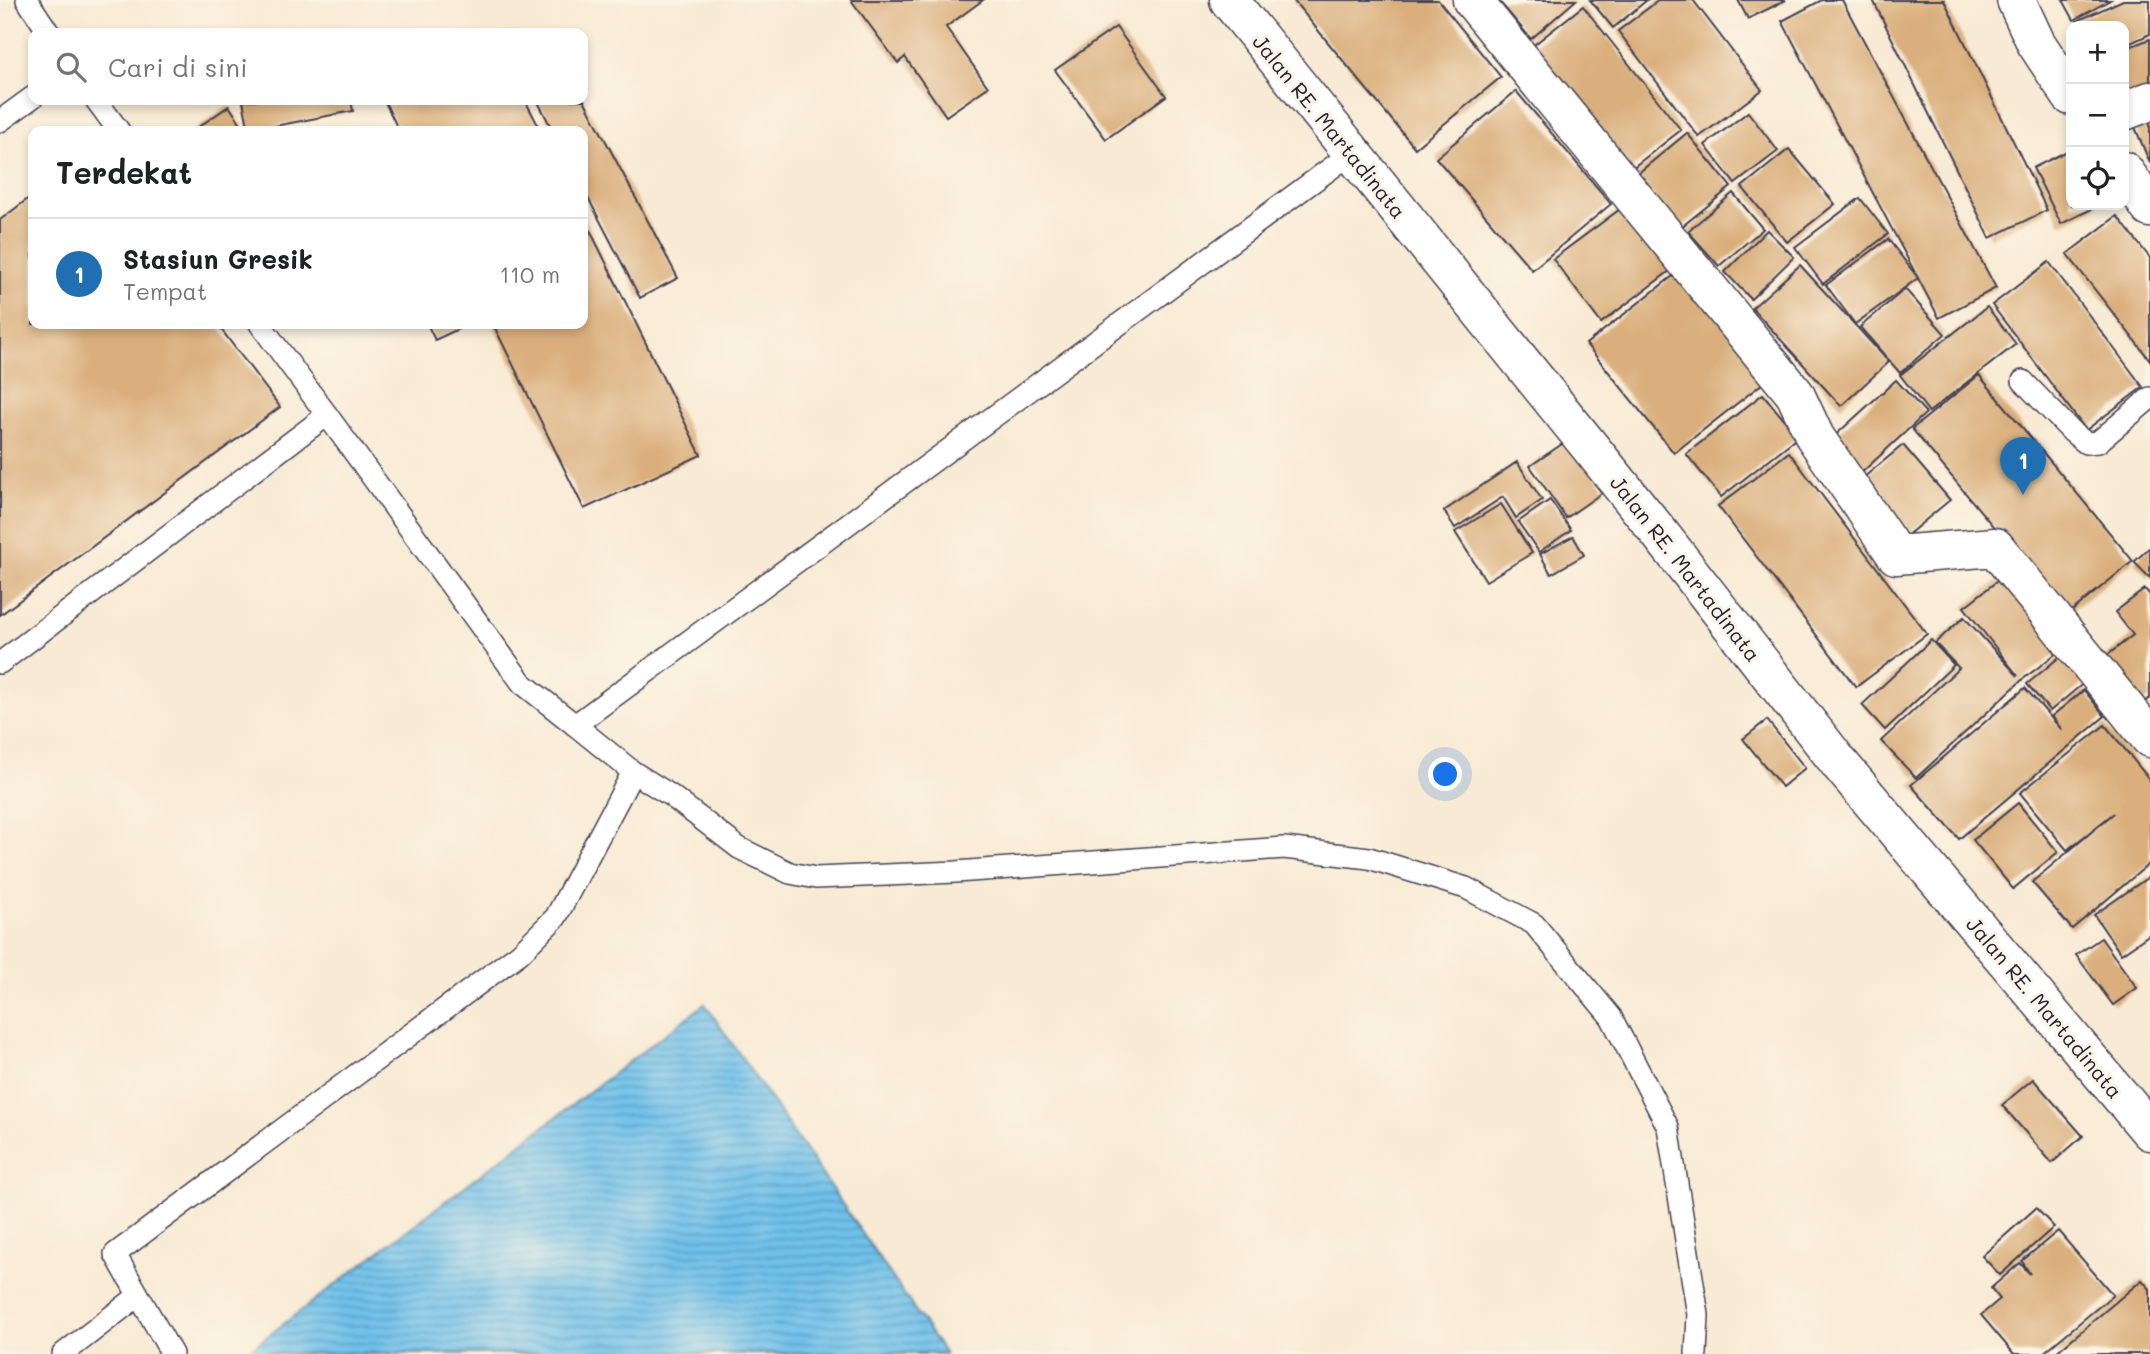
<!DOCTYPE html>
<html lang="id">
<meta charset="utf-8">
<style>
body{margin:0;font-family:Mali,sans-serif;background:#f2f2f2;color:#202124}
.controls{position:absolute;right:21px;top:21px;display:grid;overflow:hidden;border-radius:14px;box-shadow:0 4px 10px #0003}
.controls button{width:63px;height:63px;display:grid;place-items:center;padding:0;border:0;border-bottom:2px solid #e0e0e0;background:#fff;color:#202124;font:35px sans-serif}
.you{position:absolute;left:1446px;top:775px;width:24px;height:24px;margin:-18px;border:5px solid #fff;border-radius:50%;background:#1a73e8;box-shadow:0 0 0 10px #1a73e833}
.badge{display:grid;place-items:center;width:46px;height:46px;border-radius:50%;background:#1f6fb2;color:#fff;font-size:23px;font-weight:700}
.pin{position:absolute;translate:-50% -58px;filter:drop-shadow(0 2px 4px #0008)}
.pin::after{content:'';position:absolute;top:37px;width:24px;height:21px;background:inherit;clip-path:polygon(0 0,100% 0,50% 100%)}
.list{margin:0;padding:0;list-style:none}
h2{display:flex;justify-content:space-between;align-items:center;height:91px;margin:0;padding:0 28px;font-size:30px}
h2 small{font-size:23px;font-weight:400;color:#757577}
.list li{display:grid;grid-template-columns:46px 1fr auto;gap:21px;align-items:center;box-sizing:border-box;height:112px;padding:0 28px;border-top:2px solid #e0e0e0}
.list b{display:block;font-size:26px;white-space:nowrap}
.list p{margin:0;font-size:23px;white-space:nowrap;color:#757577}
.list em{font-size:23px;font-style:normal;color:#757577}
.icon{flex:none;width:38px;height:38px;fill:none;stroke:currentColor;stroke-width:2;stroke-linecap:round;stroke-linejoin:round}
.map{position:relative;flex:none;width:2150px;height:1354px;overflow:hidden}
.search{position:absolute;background:#fff;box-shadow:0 4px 10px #0003;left:28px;top:28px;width:560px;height:77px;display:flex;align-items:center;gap:18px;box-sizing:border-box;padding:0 24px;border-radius:14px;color:#757577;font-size:26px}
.panel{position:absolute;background:#fff;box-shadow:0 4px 10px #0003;left:28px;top:126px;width:560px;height:203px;border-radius:14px}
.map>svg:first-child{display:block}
.water{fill:url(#water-rules);stroke:#487293;stroke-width:2}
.building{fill:#daaf7d}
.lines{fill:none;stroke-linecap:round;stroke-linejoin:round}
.lane-casing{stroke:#424052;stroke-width:24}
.street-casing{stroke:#424052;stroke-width:41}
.secondary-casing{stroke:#424052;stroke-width:41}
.lane{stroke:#fff;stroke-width:21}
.street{stroke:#fff;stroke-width:38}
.secondary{stroke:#fff;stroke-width:38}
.labels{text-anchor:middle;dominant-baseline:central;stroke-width:6;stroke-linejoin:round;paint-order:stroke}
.street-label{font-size:21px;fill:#22223b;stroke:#fcf5e5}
</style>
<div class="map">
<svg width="2150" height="1354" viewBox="0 0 2150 1354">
<defs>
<pattern id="water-rules" width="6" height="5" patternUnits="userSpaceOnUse" patternTransform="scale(1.75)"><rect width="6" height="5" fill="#6fc1eb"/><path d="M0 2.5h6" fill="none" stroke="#5b9cc0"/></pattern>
</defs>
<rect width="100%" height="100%" fill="#fcf5e5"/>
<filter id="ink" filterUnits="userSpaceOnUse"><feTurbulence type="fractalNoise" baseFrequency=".0143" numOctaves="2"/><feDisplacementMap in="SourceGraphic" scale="14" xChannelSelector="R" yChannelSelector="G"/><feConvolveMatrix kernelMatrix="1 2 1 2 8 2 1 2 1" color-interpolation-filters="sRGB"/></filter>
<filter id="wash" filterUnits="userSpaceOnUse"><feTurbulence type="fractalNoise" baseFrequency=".00686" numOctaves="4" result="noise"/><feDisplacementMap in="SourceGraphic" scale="28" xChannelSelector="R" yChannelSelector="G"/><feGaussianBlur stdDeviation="1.57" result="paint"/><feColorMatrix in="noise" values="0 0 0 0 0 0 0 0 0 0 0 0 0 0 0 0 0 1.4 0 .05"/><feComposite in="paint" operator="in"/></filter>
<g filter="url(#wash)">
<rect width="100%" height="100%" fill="#f8ead4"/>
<polygon class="water" points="705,1004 945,1354 244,1354"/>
<g id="blocks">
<g class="building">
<polygon points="851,0 983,0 946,27 988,87 946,116 905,57 898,63"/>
<polygon points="1293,0 1438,0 1501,77 1415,148"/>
<polygon points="1498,0 1576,0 1531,39"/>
<polygon points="1590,0 1647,0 1613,28"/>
<polygon points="1659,0 1693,0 1762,90 1699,137 1618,31"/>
<polygon points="1738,0 1786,0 1748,19"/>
<polygon points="1822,0 1842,0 1996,288 1939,318 1782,21"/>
<polygon points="1873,0 1944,0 2047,210 1990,238"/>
<polygon points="2063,0 2110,0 2074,20"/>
<polygon points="2123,0 2150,0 2150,34 2124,46 2124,26 2080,26 2077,21"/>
<polygon points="1583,6 1681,130 1627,172 1530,48"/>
<polygon points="1116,27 1166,96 1106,139 1055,70"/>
<polygon points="2150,39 2150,98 2124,91 2124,49"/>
<polygon points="1516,91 1611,204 1532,270 1436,158"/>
<polygon points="250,100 351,100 353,111 249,131 243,101"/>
<polygon points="384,100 525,100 541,131 399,131"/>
<polygon points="537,100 584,100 678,278 640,298 583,188 583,131 553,131"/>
<polygon points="2150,104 2150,163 2129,113"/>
<polygon points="229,106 246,131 200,131 197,128"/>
<polygon points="1748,112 1778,151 1735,184 1705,145"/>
<polygon points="1687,133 1731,187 1680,228 1636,175"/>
<polygon points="1789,149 1835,204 1787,242 1742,187"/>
<polygon points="2071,149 2071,205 2100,205 2061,224 2033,168"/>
<polygon points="1733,193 1763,229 1719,266 1688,231"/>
<polygon points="33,195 33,324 217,324 280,407 0,615 0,220"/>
<polygon points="1860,198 1888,234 1823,284 1795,247"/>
<polygon points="1623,207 1671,270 1601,323 1553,259"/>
<polygon points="583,216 701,455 584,509 493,324 583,324"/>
<polygon points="2117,216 2150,258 2150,360 2067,254"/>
<polygon points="1767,230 1794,257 1751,299 1725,272"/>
<polygon points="1888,239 1918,278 1855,324 1826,285"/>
<polygon points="2049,262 2143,387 2086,430 1992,305"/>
<polygon points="1800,265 1889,362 1841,406 1752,308"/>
<polygon points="1682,269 1768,379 1674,453 1586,344"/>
<polygon points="1905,289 1945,334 1900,373 1860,327"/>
<polygon points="1987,307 2016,344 1929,412 1900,375"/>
<polygon points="427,324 469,324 435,340"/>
<polygon points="1979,375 2133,561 2067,615 1912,429"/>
<polygon points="1896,380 1926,413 1859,475 1828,442"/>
<polygon points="1763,394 1798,437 1721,497 1686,454"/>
<polygon points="1571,438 1606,490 1566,518 1530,466"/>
<polygon points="1903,445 1950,500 1899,542 1852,487"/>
<polygon points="1789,452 1927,634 1856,687 1718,506"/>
<polygon points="1517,462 1542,500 1516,518 1503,497 1455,528 1444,511"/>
<polygon points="1550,500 1571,530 1539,552 1518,522"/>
<polygon points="1501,504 1532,553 1486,581 1455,532"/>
<polygon points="1573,536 1584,555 1551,574 1540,554"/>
<polygon points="2150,547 2150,578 2134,562"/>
<polygon points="2005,575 2063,648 2022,680 1916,778 1881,741 1959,668 1935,643 1964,617 2018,676 1964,607"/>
<polygon points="2145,589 2150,595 2150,698 2137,708 2100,661 2133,635 2115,612"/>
<polygon points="1931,640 1954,665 1885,730 1862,705"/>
<polygon points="2062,655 2085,682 2050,711 2027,684"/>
<polygon points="2025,688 2062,730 2052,716 2084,690 2105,716 1959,839 1911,785"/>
<polygon points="1767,720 1805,768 1782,787 1743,739"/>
<polygon points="2105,725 2150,780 2150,863 2072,929 2032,882 2114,813 2067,850 2020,793"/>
<polygon points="2018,803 2058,852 2013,889 1973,840"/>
<polygon points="2150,876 2150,934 2121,954 2094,915"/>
<polygon points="2101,938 2137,988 2113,1005 2076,955"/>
<polygon points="2033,1079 2083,1136 2052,1163 2002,1105"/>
<polygon points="2036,1208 2054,1227 2000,1275 1982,1256"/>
<polygon points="2058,1231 2113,1295 2042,1354 2014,1354 1981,1315 2000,1299 1991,1288 2020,1263 2030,1274 2022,1261"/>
<polygon points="2142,1280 2150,1289 2150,1354 2054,1354"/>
</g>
</g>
</g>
<g filter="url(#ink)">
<use href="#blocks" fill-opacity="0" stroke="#424052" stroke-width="2"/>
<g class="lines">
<defs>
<g id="lane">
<polyline points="27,0 49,33"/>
<polyline points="96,100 119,131"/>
<polyline points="0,121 33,97"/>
<polyline points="2023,381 2072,432 2086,443 2098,442 2150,398"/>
<polyline points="327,415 522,683 575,725 1353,152"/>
<polyline points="0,663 327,415 260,324"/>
<polyline points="575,725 633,772 670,795 739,848 790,873 816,878 956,872 1284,848 1369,858 1466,888 1534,924 1611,1017 1668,1127 1698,1315 1696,1354"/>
<polyline points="63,1354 138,1296"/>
<polyline points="172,1354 115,1254 520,953 556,917 633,772"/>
</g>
<g id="street">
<polyline points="1472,0 1795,394 1815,437 1896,555 1995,547 2150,738"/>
<polyline points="2124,111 2150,101"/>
</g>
<g id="secondary">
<polyline points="1229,0 1657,530 1839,763 2150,1131"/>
<polyline points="2016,0 2036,43 2071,96"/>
<polyline points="2124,171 2150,208"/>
</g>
</defs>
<use href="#lane" class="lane-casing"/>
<use href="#street" class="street-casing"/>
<use href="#secondary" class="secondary-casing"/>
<use href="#lane" class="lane"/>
<use href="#street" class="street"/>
<use href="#secondary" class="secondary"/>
</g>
</g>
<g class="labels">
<g class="street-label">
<text transform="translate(1330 126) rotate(51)">Jalan RE. Martadinata</text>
<text transform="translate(1686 568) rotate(52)">Jalan RE. Martadinata</text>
<text transform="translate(2045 1007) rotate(50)">Jalan RE. Martadinata</text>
</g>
</g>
</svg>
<div class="controls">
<button>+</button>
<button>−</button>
<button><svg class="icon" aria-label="locate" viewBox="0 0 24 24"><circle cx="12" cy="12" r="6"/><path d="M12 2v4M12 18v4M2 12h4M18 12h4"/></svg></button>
</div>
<div class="you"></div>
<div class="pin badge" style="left:2023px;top:495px">1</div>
<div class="search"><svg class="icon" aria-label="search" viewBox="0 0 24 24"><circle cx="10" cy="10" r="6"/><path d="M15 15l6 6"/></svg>Cari di sini</div>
<section class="panel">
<h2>Terdekat<small></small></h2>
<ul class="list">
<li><span class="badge">1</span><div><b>Stasiun Gresik</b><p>Tempat</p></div><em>110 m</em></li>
</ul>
</section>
</div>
